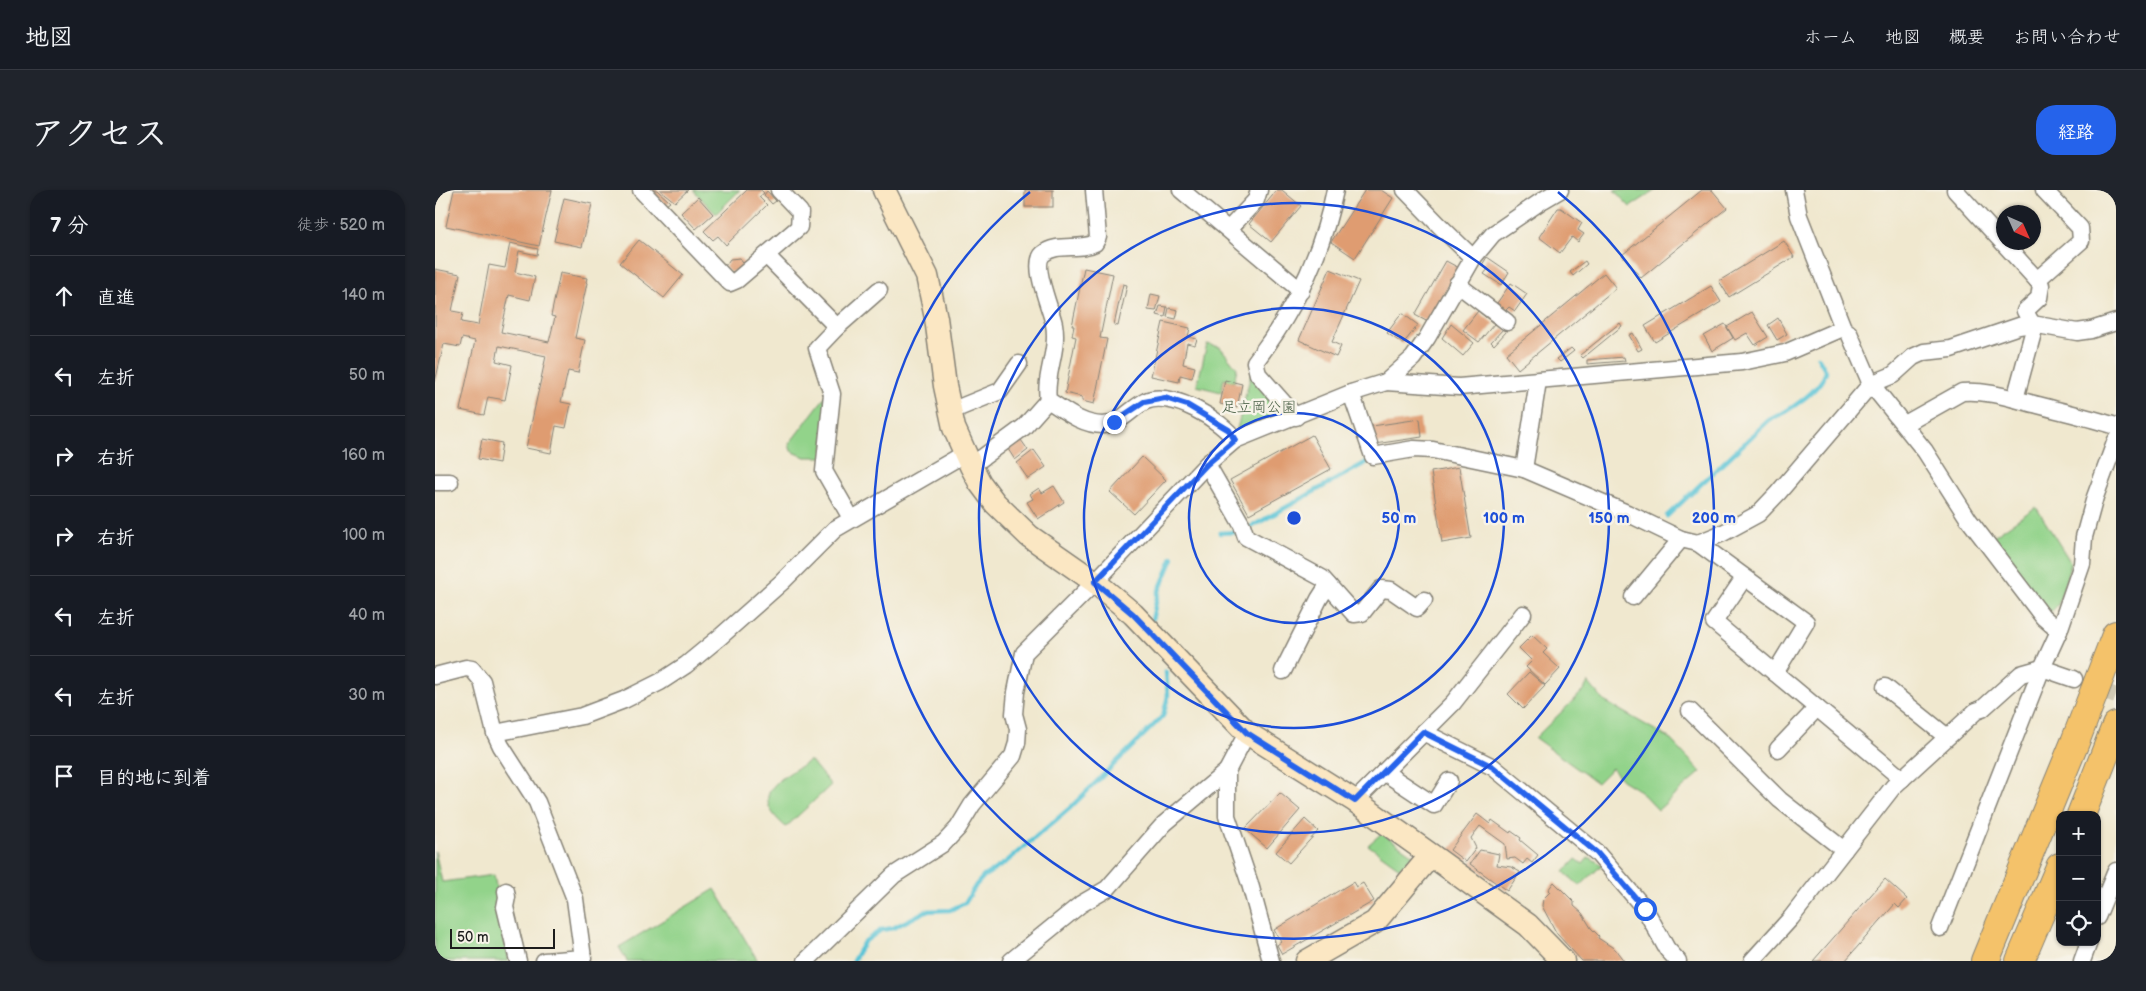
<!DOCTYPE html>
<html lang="ja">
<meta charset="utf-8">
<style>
body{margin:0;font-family:"Balsamiq Sans","Klee One",sans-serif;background:#20242c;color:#f1f3f6}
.controls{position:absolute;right:15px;bottom:15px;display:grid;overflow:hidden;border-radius:10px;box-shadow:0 1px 4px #0004}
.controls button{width:45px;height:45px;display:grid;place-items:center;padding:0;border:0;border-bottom:1px solid #363941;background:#171b24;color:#f1f3f6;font:25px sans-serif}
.compass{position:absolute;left:1561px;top:15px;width:45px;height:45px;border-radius:50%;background:#171b24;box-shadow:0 1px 4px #0004;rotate:135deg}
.scale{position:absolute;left:15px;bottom:12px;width:105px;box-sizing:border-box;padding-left:5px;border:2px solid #1c1c1c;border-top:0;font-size:14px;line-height:18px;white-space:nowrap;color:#1c1c1c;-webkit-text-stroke:4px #f7f3e8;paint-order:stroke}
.stop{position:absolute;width:15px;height:15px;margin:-11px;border:4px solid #2563eb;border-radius:50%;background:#fff}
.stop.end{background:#2563eb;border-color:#fff;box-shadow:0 1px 5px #0008}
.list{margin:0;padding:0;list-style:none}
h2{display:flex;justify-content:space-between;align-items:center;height:65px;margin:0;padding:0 20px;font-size:21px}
h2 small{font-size:16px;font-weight:400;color:#9ea1a6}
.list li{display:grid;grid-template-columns:32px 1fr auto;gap:15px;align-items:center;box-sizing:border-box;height:80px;padding:0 20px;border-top:1px solid #363941}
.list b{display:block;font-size:19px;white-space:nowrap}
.list em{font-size:16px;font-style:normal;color:#9ea1a6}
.icon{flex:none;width:28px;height:28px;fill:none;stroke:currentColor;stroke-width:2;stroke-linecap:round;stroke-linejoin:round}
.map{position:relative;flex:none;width:1681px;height:771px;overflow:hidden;border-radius:20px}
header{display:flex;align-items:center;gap:30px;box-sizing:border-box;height:70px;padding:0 25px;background:#171b24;border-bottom:1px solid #363941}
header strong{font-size:24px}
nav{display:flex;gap:28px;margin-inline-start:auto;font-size:18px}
.intro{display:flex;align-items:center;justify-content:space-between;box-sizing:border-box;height:120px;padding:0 30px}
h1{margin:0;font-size:35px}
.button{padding:12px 22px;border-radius:20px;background:#2563eb;color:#fff;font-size:18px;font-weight:700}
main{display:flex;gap:30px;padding:0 30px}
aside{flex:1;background:#171b24;border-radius:20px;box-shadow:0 1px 4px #0004}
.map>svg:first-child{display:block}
.green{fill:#92d38a;stroke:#577853}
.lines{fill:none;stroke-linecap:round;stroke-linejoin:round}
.stream{stroke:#5bc5d7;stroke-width:4.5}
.building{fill:#df9c71}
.street-tunnel{stroke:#d0c9b4;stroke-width:16;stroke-dasharray:16 8;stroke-linecap:butt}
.street-casing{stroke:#868276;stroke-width:19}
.secondary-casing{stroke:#868276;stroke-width:25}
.highway-casing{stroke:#868276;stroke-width:30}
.street{stroke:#fff;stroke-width:16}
.secondary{stroke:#fbe7c3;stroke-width:22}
.highway{stroke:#f4c26a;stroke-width:28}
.route{stroke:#2563eb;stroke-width:6}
.ring{fill:none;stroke:#1d4ed8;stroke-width:2.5}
.labels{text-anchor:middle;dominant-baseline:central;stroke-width:5;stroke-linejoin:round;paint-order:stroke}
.park-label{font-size:15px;fill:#455c42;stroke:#f7f3e8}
.centre{fill:#1d4ed8;stroke:#f7f3e8;stroke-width:2.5}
.ring-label{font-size:15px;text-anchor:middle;font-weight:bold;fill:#1d4ed8;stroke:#f7f3e8;stroke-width:5;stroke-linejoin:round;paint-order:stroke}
</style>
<header>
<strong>地図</strong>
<nav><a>ホーム</a><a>地図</a><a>概要</a><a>お問い合わせ</a></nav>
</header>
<div class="intro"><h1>アクセス</h1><a class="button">経路</a></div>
<main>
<aside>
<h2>7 分<small>徒歩 · 520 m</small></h2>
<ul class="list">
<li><svg class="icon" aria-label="ahead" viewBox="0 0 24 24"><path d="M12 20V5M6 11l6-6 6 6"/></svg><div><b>直進</b></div><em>140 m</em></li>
<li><svg class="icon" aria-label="left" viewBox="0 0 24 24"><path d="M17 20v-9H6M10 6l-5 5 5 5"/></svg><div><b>左折</b></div><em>50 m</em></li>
<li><svg class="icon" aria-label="right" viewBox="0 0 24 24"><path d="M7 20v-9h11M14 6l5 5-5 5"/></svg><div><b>右折</b></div><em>160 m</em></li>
<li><svg class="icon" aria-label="right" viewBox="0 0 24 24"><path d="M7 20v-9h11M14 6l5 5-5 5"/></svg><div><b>右折</b></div><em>100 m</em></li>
<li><svg class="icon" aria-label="left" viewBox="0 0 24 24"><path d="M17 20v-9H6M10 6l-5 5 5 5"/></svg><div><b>左折</b></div><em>40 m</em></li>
<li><svg class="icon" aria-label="left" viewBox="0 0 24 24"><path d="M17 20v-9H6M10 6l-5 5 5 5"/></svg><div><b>左折</b></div><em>30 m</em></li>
<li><svg class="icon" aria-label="arrive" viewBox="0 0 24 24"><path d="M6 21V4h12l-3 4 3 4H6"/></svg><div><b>目的地に到着</b></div></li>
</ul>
</aside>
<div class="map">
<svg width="1681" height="771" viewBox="0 0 1681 771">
<rect width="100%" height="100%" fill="#f7f3e8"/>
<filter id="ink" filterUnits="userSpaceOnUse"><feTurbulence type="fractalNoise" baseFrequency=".02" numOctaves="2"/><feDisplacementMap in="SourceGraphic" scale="10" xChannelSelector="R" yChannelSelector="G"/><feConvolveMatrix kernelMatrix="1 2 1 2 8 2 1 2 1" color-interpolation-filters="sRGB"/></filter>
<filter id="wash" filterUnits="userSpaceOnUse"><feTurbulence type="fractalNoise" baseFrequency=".0096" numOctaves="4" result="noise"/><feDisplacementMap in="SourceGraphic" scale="20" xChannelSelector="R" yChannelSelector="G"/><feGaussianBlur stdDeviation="1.12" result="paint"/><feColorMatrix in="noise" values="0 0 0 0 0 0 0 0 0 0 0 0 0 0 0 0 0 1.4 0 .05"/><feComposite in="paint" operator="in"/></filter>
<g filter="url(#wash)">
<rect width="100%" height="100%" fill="#f0e8cf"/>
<g class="green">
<polygon points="258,0 305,0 281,24"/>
<polygon points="1179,0 1221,0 1195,17"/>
<polygon points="772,154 785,157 802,178 799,192 789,189 786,202 762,196"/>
<polygon points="816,184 847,219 846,227 804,243 802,239"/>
<polygon points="393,203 388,267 370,267 356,261 354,254"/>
<polygon points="1601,317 1636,373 1623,415 1617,421 1610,422 1554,349"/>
<polygon points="1153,492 1169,511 1234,548 1266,582 1223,620 1205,601 1187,590 1177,578 1162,593 1100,548 1149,500"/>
<path d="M375,570L396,595L351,637C311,603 345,590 375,570Z"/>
<polygon points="947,643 982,668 970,682 933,655"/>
<polygon points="0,661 7,692 59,685 63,707 61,717 73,765 73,771 0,771"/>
<polygon points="1153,668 1156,668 1167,675 1145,696 1129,682 1141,669 1148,674"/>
<polygon points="280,699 323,771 192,771 184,757"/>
</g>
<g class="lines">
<g class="stream">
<path d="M1232,326L1334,230C1352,222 1386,201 1391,181L1383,167"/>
<polyline points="816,337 932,272"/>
<polyline points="785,343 801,342"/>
<polyline points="717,430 723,403 738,368"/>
<polyline points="418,771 429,752 446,740 458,738 491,721 515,720 530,713 541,695 549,686 570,673 635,618 728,526 733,506 731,482"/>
</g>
</g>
<g id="blocks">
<g class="building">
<polygon points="19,0 117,0 104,56 11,36"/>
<polygon points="218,0 222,0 235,12 231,15 217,1"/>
<polygon points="225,0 253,0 240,12"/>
<polygon points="312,0 326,0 329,3 324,7 332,15 291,55 283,46 278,50 269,41"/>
<rect x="590" y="0" width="28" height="17"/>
<polygon points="842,0 847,0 866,16 836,52 814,34"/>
<polygon points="930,0 946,0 958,8 920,68 896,52"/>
<polygon points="1267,0 1277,0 1292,18 1206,88 1187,65"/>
<polygon points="332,1 341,11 337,14 329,5"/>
<polygon points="263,7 278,24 261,39 246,23"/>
<polygon points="129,8 157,14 147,57 119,51"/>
<polygon points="1123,18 1126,18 1147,33 1143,40 1149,44 1143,52 1137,47 1125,63 1104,47"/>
<polygon points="204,50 248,85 229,108 185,73"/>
<polygon points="1349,51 1359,67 1294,107 1284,91"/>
<polygon points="75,53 103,59 102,65 84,61 80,82 100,87 95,110 74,105 66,142 114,152 120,127 116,126 125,83 152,88 151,92 152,93 140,148 150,150 143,183 133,181 126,212 136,214 131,238 121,236 116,263 91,258 111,166 64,156 61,171 77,175 70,210 53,207 49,225 25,220 40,151 27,148 25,157 9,154 0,192 0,79 25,84 17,121 28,123 26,132 43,135 54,75 70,78"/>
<polygon points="1052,67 1074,82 1066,95 1049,84 1053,79 1047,75"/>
<polygon points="305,68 310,75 305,81 295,82 290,76 295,69"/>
<polygon points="1011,71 1024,78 993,132 980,125"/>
<polygon points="1150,71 1152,74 1138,86 1135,82"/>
<polygon points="649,78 678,84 665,148 672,149 659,214 647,211 647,207 630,203 641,147 637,146 639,136 637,136"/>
<polygon points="895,79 924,91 897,152 906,156 901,167 864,150"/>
<polygon points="1169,83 1181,98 1083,179 1071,164"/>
<polygon points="1076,93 1092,104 1080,121 1074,117 1071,120 1062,113"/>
<polygon points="688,94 692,95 683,136 679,135"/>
<polygon points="1276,96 1286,112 1220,152 1210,136"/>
<polygon points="716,104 725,106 721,121 713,120"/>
<polygon points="725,116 732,117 730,127 722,125"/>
<polygon points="734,118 743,120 741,129 732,127"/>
<polygon points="1043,121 1059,134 1044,152 1028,140"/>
<polygon points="1317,122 1333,147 1320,155 1312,143 1300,150 1292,137"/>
<polygon points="967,123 983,135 968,154 952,143"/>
<polygon points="1343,128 1352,144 1342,150 1333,135"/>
<polygon points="728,132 755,138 753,147 762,149 760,155 752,153 748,174 760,177 757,188 745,185 744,192 716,186"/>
<polygon points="1185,133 1187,136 1148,168 1145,165"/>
<polygon points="1016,134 1039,153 1028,166 1007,148"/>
<polygon points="1290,134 1298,148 1277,161 1269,146"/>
<polygon points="1069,138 1072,141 1059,155 1056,152"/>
<polygon points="1198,143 1207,159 1203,161 1194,145"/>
<polygon points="1136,158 1139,161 1125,172 1122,169"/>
<polygon points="1189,167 1190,171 1152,174 1152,170"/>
<polygon points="790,190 807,194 802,218 785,214"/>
<polygon points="985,229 987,247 940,254 937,236"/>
<polygon points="877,245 896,279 814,324 795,290"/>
<polygon points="47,249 67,253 64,273 43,269"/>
<polygon points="586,250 593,260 580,270 573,259"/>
<polygon points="599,260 611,277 593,289 582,273"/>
<polygon points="707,267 731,290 699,324 675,302"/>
<polygon points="1024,277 1036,348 1007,353 996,282"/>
<polygon points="619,296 629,312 603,329 592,312 598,309 595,304 604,298 607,303"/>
<polygon points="1097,445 1112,459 1108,463 1125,479 1110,495 1091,477 1097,471 1084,458"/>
<polygon points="1094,482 1110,496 1088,519 1073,504"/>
<polygon points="845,603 865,620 832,658 810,639"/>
<polygon points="1042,624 1055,634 1057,630 1075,643 1076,641 1086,648 1085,650 1103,665 1097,673 1092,669 1088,674 1080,668 1072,669 1070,654 1045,636 1036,648 1041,658 1031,672 1015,660"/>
<polygon points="870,629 883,641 854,673 841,662"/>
<polygon points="1045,660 1064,664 1062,675 1076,677 1085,682 1072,701 1035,674"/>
<polygon points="1450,689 1472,709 1464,718 1460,714 1410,771 1378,771"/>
<polygon points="918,692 921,697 928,693 939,711 847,764 842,755 846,752 839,740"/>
<polygon points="1119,692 1139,712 1139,716 1147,723 1156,738 1164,746 1163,748 1180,759 1189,771 1147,771 1122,744 1107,716 1108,709 1115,702 1113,700"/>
</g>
</g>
</g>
<g filter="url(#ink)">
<use href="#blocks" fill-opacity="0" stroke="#868276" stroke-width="1"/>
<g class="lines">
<polyline class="street-tunnel" points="1652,495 1681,506"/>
<defs>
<g id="street">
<polyline points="206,0 295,93 302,90 364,37 365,22 344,0"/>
<path d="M659,0L663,47L660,53C645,61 621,52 608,64C596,75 616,119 619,134C624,161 609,185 613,210C630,221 647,235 668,235C686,234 696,218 711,211C736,200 787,230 800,250"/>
<polyline points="746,0 866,101"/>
<polyline points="970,0 1004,35 1038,68"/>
<polyline points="1359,0 1364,26 1408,138 1414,143 1436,194 1490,261 1534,330 1608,427 1624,441"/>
<polyline points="1520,0 1602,90"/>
<polyline points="794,39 821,10 824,0"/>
<polyline points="332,66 402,137"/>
<polyline points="1022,94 1072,132"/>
<polyline points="951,192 1024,197 1307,172 1350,163 1408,138"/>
<polyline points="916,203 938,266 979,259 998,260 1089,279 1192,323 1246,349 1263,353 1288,343 1323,324 1343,303 1436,194 1458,185 1478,167 1489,162 1516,159 1584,136 1597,134 1642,142 1656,140 1681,132"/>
<polyline points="1580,209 1598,143 1597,134 1590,121 1604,108 1606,95 1602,90 1646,51 1645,38 1609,0"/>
<polyline points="516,221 565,201 584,174"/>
<path d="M861,227L823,184L820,172C860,120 887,64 900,0"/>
<path d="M1470,234L1527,202C1553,200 1578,209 1603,215C1629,222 1655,228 1681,236"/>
<polyline points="772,274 807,335 811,347 887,388 919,424 927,423 946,399 956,400 982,418 989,410"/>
<polyline points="536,276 589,237 613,210"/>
<polyline points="1089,279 1103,191"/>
<polyline points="0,292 15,292"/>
<polyline points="416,328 389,281 397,204 382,158 402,137 444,100"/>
<polyline points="1263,353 1371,432 1340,483"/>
<polyline points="1309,388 1279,432 1467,589"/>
<polyline points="1198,407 1246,349"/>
<polyline points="848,481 884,409 893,395"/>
<polyline points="0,486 31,478 37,479 47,491 60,543 66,556 102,612 140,709 148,768 109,771"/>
<polyline points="1450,497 1512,547"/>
<polyline points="1255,521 1345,610 1409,660"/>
<polyline points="988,542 1058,577 1162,663 1210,719 1232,759 1243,771"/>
<polyline points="60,543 147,526 189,510 225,492 251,475 285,447 347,392 400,339 529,264"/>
<polyline points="812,543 792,581 792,626 815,694 836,771"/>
<polyline points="1343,559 1382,518"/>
<polyline points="949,582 999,615 1014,591"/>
<polyline points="920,611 1018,513 1088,424"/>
<polyline points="71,701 72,707 70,717 83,771"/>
<polyline points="1662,727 1681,681"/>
<polyline points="1505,738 1607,478 1624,441 1647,374 1649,347 1660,307 1681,250"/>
<polyline points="371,771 459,685 509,653 523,638 537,615 578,566 582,553 583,539 579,524 581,502 589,463 660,392 772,274 800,250 916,203 951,192 978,168 992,148 1038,68 1058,44 1108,10 1125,0"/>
<polyline points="576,771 646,714 672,699 729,634 792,581"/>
<polyline points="1317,771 1356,728 1458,597 1541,521 1547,519 1586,484 1607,478 1639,489"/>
<polyline points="1647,771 1654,752"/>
</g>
<g id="secondary">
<polyline points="449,0 492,86 501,128 510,196 519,238 536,276 545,293 560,313 594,346 660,392 698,424 812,543 920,611 996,665 1093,735 1128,771"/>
<polyline points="872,771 940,732 996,665"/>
</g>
<g id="highway">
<polyline points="1646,625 1681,536"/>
<polyline points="1550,771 1640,552 1681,445"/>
<polyline points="1585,771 1625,677"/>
</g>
</defs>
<use href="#street" class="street-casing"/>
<use href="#secondary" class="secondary-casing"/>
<use href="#highway" class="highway-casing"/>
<use href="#street" class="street"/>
<use href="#secondary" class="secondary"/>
<use href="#highway" class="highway"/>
</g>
</g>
<g class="lines" filter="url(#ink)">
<polyline class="route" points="679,232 709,212 730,208 752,215 794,240 800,250 772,274 660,392 698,424 812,543 920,611 988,542 1058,577 1162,663 1210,719"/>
</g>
<g class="ring">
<circle cx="859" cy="328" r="105"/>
<circle cx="859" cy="328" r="210"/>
<circle cx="859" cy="328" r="315"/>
<path d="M1123 2A420 420 0 1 1 595 2"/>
</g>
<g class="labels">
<g class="park-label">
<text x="824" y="217">足立岡公園</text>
</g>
</g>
<circle cx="859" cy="328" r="8" class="centre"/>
<g class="ring-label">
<text x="964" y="333">50 m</text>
<text x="1069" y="333">100 m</text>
<text x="1174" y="333">150 m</text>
<text x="1279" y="333">200 m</text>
</g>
</svg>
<div class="controls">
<button>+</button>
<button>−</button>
<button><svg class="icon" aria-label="locate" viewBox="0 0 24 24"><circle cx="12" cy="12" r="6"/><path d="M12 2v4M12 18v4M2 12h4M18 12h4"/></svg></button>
</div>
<svg class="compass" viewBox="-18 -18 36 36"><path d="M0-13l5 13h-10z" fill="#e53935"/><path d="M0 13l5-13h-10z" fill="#9ea1a6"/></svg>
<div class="scale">50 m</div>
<div class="stop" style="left:1210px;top:719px"></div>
<div class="stop end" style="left:679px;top:232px"></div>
</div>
</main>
